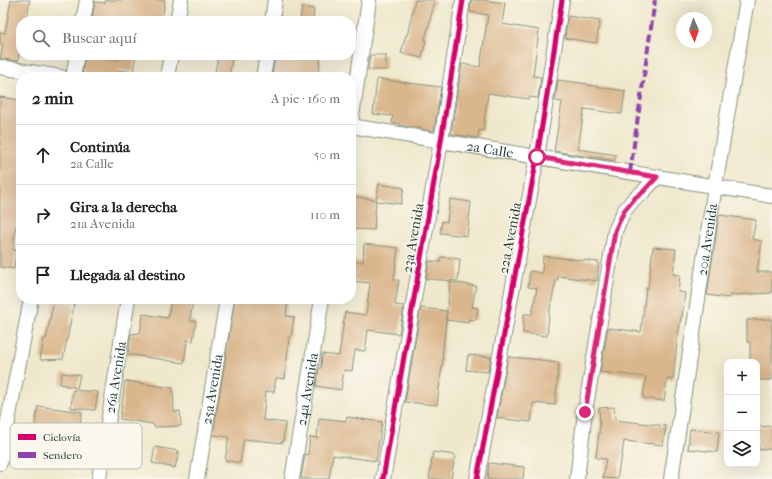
<!DOCTYPE html>
<html lang="es">
<meta charset="utf-8">
<style>
body{margin:0;font-family:"IM FELL French Canon",serif;background:#f2f2f2;color:#202124}
.controls{position:absolute;right:12px;bottom:12px;display:grid;overflow:hidden;border-radius:8px;box-shadow:0 4px 16px #0002}
.controls button{width:36px;height:36px;display:grid;place-items:center;padding:0;border:0;border-bottom:1px solid #e0e0e0;background:#fff;color:#202124;font:20px sans-serif}
.compass{position:absolute;left:676px;top:12px;width:36px;height:36px;border-radius:50%;background:#fff;box-shadow:0 4px 16px #0002;rotate:177deg}
.stop{position:absolute;width:12px;height:12px;margin:-9px;border:3px solid #db2777;border-radius:50%;background:#fff}
.stop.end{background:#db2777;border-color:#fff;box-shadow:0 1px 4px #0008}
.list{margin:0;padding:0;list-style:none}
h2{display:flex;justify-content:space-between;align-items:center;height:52px;margin:0;padding:0 16px;font-size:17px}
h2 small{font-size:13px;font-weight:400;color:#757577}
.list li{display:grid;grid-template-columns:26px 1fr auto;gap:12px;align-items:center;box-sizing:border-box;height:60px;padding:0 16px;border-top:1px solid #e0e0e0}
.list b{display:block;font-size:15px;white-space:nowrap}
.list p{margin:0;font-size:13px;white-space:nowrap;color:#757577}
.list em{font-size:13px;font-style:normal;color:#757577}
.icon{flex:none;width:22px;height:22px;fill:none;stroke:currentColor;stroke-width:2;stroke-linecap:round;stroke-linejoin:round}
.map{position:relative;flex:none;width:772px;height:479px;overflow:hidden}
.search{position:absolute;background:#fff;box-shadow:0 4px 16px #0002;left:16px;top:16px;width:340px;height:44px;display:flex;align-items:center;gap:10px;box-sizing:border-box;padding:0 14px;border-radius:16px;color:#757577;font-size:15px}
.panel{position:absolute;background:#fff;box-shadow:0 4px 16px #0002;left:16px;top:72px;width:340px;height:232px;border-radius:16px}
.map>svg:first-child{display:block}
.building{fill:#dab68c}
.lines{fill:none;stroke-linecap:round;stroke-linejoin:round}
.street-casing{stroke:#879280;stroke-width:16}
.street{stroke:#fff;stroke-width:14}
.quiet{stroke:#8e44ad;stroke-width:4;stroke-dasharray:8 4;stroke-linecap:butt}
.cycleway-casing{stroke:#fbf7ec;stroke-width:8}
.cycleway{stroke:#d6006c;stroke-width:5}
.route{stroke:#db2777;stroke-width:5}
.labels{text-anchor:middle;dominant-baseline:central;stroke-width:3;stroke-linejoin:round;paint-order:stroke}
.street-label{font-size:14px;fill:#1f3d34;stroke:#fbf7ec}
.key{fill:#fbf7ec;stroke:#b9bfb5;stroke-width:1}
.key-label{font-size:11px;fill:#1f3d34}
</style>
<div class="map">
<svg width="772" height="479" viewBox="0 0 772 479">
<rect width="100%" height="100%" fill="#fbf7ec"/>
<filter id="ink" filterUnits="userSpaceOnUse"><feTurbulence type="fractalNoise" baseFrequency=".025" numOctaves="2"/><feDisplacementMap in="SourceGraphic" scale="8" xChannelSelector="R" yChannelSelector="G"/><feConvolveMatrix kernelMatrix="1 2 1 2 8 2 1 2 1" color-interpolation-filters="sRGB"/></filter>
<filter id="wash" filterUnits="userSpaceOnUse"><feTurbulence type="fractalNoise" baseFrequency=".012" numOctaves="4" result="noise"/><feDisplacementMap in="SourceGraphic" scale="16" xChannelSelector="R" yChannelSelector="G"/><feGaussianBlur stdDeviation="0.9" result="paint"/><feColorMatrix in="noise" values="0 0 0 0 0 0 0 0 0 0 0 0 0 0 0 0 0 1.4 0 .05"/><feComposite in="paint" operator="in"/></filter>
<g filter="url(#wash)">
<rect width="100%" height="100%" fill="#efe8cc"/>
<g id="blocks">
<g class="building">
<polygon points="11,0 30,0 26,21 21,21 21,44 18,61 0,59 3,45 0,44 0,32 5,33"/>
<polygon points="106,0 165,0 162,21 113,21 92,18 95,2 105,3"/>
<polygon points="415,0 435,0 425,40 426,40 422,58 401,53 406,35 407,36"/>
<polygon points="471,0 483,0 505,3 502,24 539,30 533,76 541,77 538,98 529,97 529,99 488,93 483,131 479,130 478,138 451,134 462,64 480,67 488,15 470,12"/>
<polygon points="302,7 314,9 313,21 300,21"/>
<polygon points="568,16 600,21 596,43 565,38"/>
<polygon points="85,55 119,60 120,55 136,55 133,72 119,70 118,77 90,77 82,76"/>
<polygon points="291,55 321,55 318,77 290,77 272,75 275,57 290,59"/>
<polygon points="370,55 386,55 386,70 368,70"/>
<polygon points="218,57 232,59 229,77 214,77"/>
<polygon points="377,79 441,87 434,131 400,125 400,124 392,123 393,116 373,114"/>
<polygon points="558,80 588,84 588,85 625,91 622,114 584,109 578,149 616,155 615,161 554,151 562,102 555,101"/>
<polygon points="0,97 21,100 21,226 16,226 13,250 16,250 14,269 0,267"/>
<polygon points="379,184 404,188 401,204 376,201"/>
<polygon points="351,196 376,200 374,230 351,229"/>
<polygon points="450,199 471,202 467,236 440,233 442,221 447,222"/>
<polygon points="719,215 756,220 752,239 762,241 757,272 772,272 772,293 730,295 729,298 707,295"/>
<polygon points="364,244 398,248 394,280 399,280 395,305 404,306 399,334 368,330 365,351 355,350 352,371 344,370 341,390 316,386 319,368 321,368 322,354 339,356 345,312 366,315 370,283 351,281 351,261 363,262"/>
<polygon points="653,247 676,249 673,274 680,275 678,292 685,293 682,317 681,317 677,342 673,380 667,379 664,401 643,398 646,377 600,372 608,328 641,332 646,288 648,288"/>
<polygon points="543,256 599,262 597,281 558,276 558,280 556,280 549,314 547,336 523,333 524,314 532,314 537,288 528,287 530,271 542,273"/>
<polygon points="441,257 460,259 458,281 426,279 429,261 440,262"/>
<polygon points="450,282 476,286 472,307 478,308 476,320 469,319 468,323 446,320"/>
<polygon points="171,299 193,300 190,321 196,321 193,341 187,340 184,363 133,355 128,355 131,334 140,333 143,314 168,318"/>
<polygon points="235,299 288,299 286,316 294,317 291,337 289,337 285,379 276,378 274,392 266,391 263,420 285,423 283,443 244,439 240,463 225,460 229,437 213,435"/>
<polygon points="54,300 74,304 63,359 40,360 44,339 46,339"/>
<polygon points="421,308 447,311 442,358 443,358 437,405 405,402"/>
<polygon points="772,319 772,380 757,380 757,362 750,362 750,342 747,342 747,320"/>
<polygon points="468,355 491,357 488,372 466,370"/>
<polygon points="508,357 542,360 542,361 559,363 555,405 533,403 531,422 497,418"/>
<polygon points="62,373 80,375 77,388 60,384"/>
<polygon points="125,381 173,388 174,412 180,411 181,426 154,427 153,424 120,419"/>
<polygon points="73,390 98,392 95,410 71,408"/>
<polygon points="38,406 82,412 75,454 29,446 31,430 34,430"/>
<polygon points="614,407 615,420 666,426 663,445 624,441 621,461 620,461 617,479 603,478 606,459 596,458 600,424 599,408"/>
<polygon points="347,417 382,422 376,461 333,455 329,479 301,479 305,454 308,455 310,437 317,438 319,418 346,421"/>
<polygon points="772,426 772,449 759,450 757,427"/>
<polygon points="690,429 719,432 717,452 688,449"/>
<polygon points="155,447 179,451 175,468 152,463"/>
<polygon points="433,452 455,455 451,479 429,479"/>
<polygon points="489,463 524,467 523,479 487,479"/>
</g>
</g>
</g>
<g filter="url(#ink)">
<use href="#blocks" fill-opacity="0" stroke="#879280" stroke-width="1"/>
<g class="lines">
<defs>
<g id="street">
<polyline points="83,21 87,0"/>
<polyline points="177,21 181,0"/>
<polyline points="272,21 275,0"/>
<polyline points="0,67 61,77"/>
<polyline points="73,77 77,55"/>
<polyline points="167,77 171,55"/>
<polyline points="263,77 267,55"/>
<polyline points="351,123 369,0"/>
<path id="s1" d="M351,126L772,196"/>
<polyline points="0,463 31,299"/>
<path id="s2" d="M99,479L128,299"/>
<path id="s3" d="M197,479L227,299"/>
<path id="s4" d="M292,479L322,299"/>
<polyline points="383,479 441,141 463,0"/>
<polyline points="477,479 537,157 562,0"/>
<polyline points="577,479 585,412 615,231 624,211 634,199 644,191 657,177"/>
<path id="s5" d="M671,479L715,186L747,0"/>
</g>
</defs>
<use href="#street" class="street-casing"/>
<use href="#street" class="street"/>
<polyline class="quiet" points="630,172 655,0"/>
<defs>
<g id="cycleway">
<polyline points="383,479 441,141 463,0"/>
<polyline points="477,479 537,157 562,0"/>
</g>
</defs>
<use href="#cycleway" class="cycleway-casing"/>
<use href="#cycleway" class="cycleway"/>
</g>
</g>
<g class="lines" filter="url(#ink)">
<polyline class="route" points="537,157 657,177 644,191 634,199 624,211 615,231 585,412"/>
</g>
<g class="labels">
<g class="street-label">
<text stroke="none"><textPath href="#s1" startOffset="141">2a Calle</textPath></text>
<text transform="translate(413 238) rotate(-80)">23a Avenida</text>
<text transform="translate(510 238) rotate(-79)">22a Avenida</text>
<text stroke="none"><textPath href="#s5" startOffset="242">20a Avenida</textPath></text>
<text stroke="none"><textPath href="#s2" startOffset="103">26a Avenida</textPath></text>
<text stroke="none"><textPath href="#s3" startOffset="91">25a Avenida</textPath></text>
<text stroke="none"><textPath href="#s4" startOffset="91">24a Avenida</textPath></text>
</g>
</g>
<rect x="10" y="423" width="132" height="46" rx="6" class="key"/>
<rect x="18" y="434" width="18" height="6" fill="#d6006c"/>
<rect x="18" y="452" width="18" height="6" fill="#8e44ad"/>
<g class="key-label">
<text x="43" y="441">Ciclovía</text>
<text x="43" y="459">Sendero</text>
</g>
</svg>
<div class="controls">
<button>+</button>
<button>−</button>
<button><svg class="icon" aria-label="layers" viewBox="0 0 24 24"><path d="M12 4l9 5-9 5-9-5zM3 14l9 5 9-5"/></svg></button>
</div>
<svg class="compass" viewBox="-18 -18 36 36"><path d="M0-13l5 13h-10z" fill="#e53935"/><path d="M0 13l5-13h-10z" fill="#757577"/></svg>
<div class="stop" style="left:537px;top:157px"></div>
<div class="stop end" style="left:585px;top:412px"></div>
<div class="search"><svg class="icon" aria-label="search" viewBox="0 0 24 24"><circle cx="10" cy="10" r="6"/><path d="M15 15l6 6"/></svg>Buscar aquí</div>
<section class="panel">
<h2>2 min<small>A pie · 160 m</small></h2>
<ul class="list">
<li><svg class="icon" aria-label="ahead" viewBox="0 0 24 24"><path d="M12 20V5M6 11l6-6 6 6"/></svg><div><b>Continúa</b><p>2a Calle</p></div><em>50 m</em></li>
<li><svg class="icon" aria-label="right" viewBox="0 0 24 24"><path d="M7 20v-9h11M14 6l5 5-5 5"/></svg><div><b>Gira a la derecha</b><p>21a Avenida</p></div><em>110 m</em></li>
<li><svg class="icon" aria-label="arrive" viewBox="0 0 24 24"><path d="M6 21V4h12l-3 4 3 4H6"/></svg><div><b>Llegada al destino</b></div></li>
</ul>
</section>
</div>
